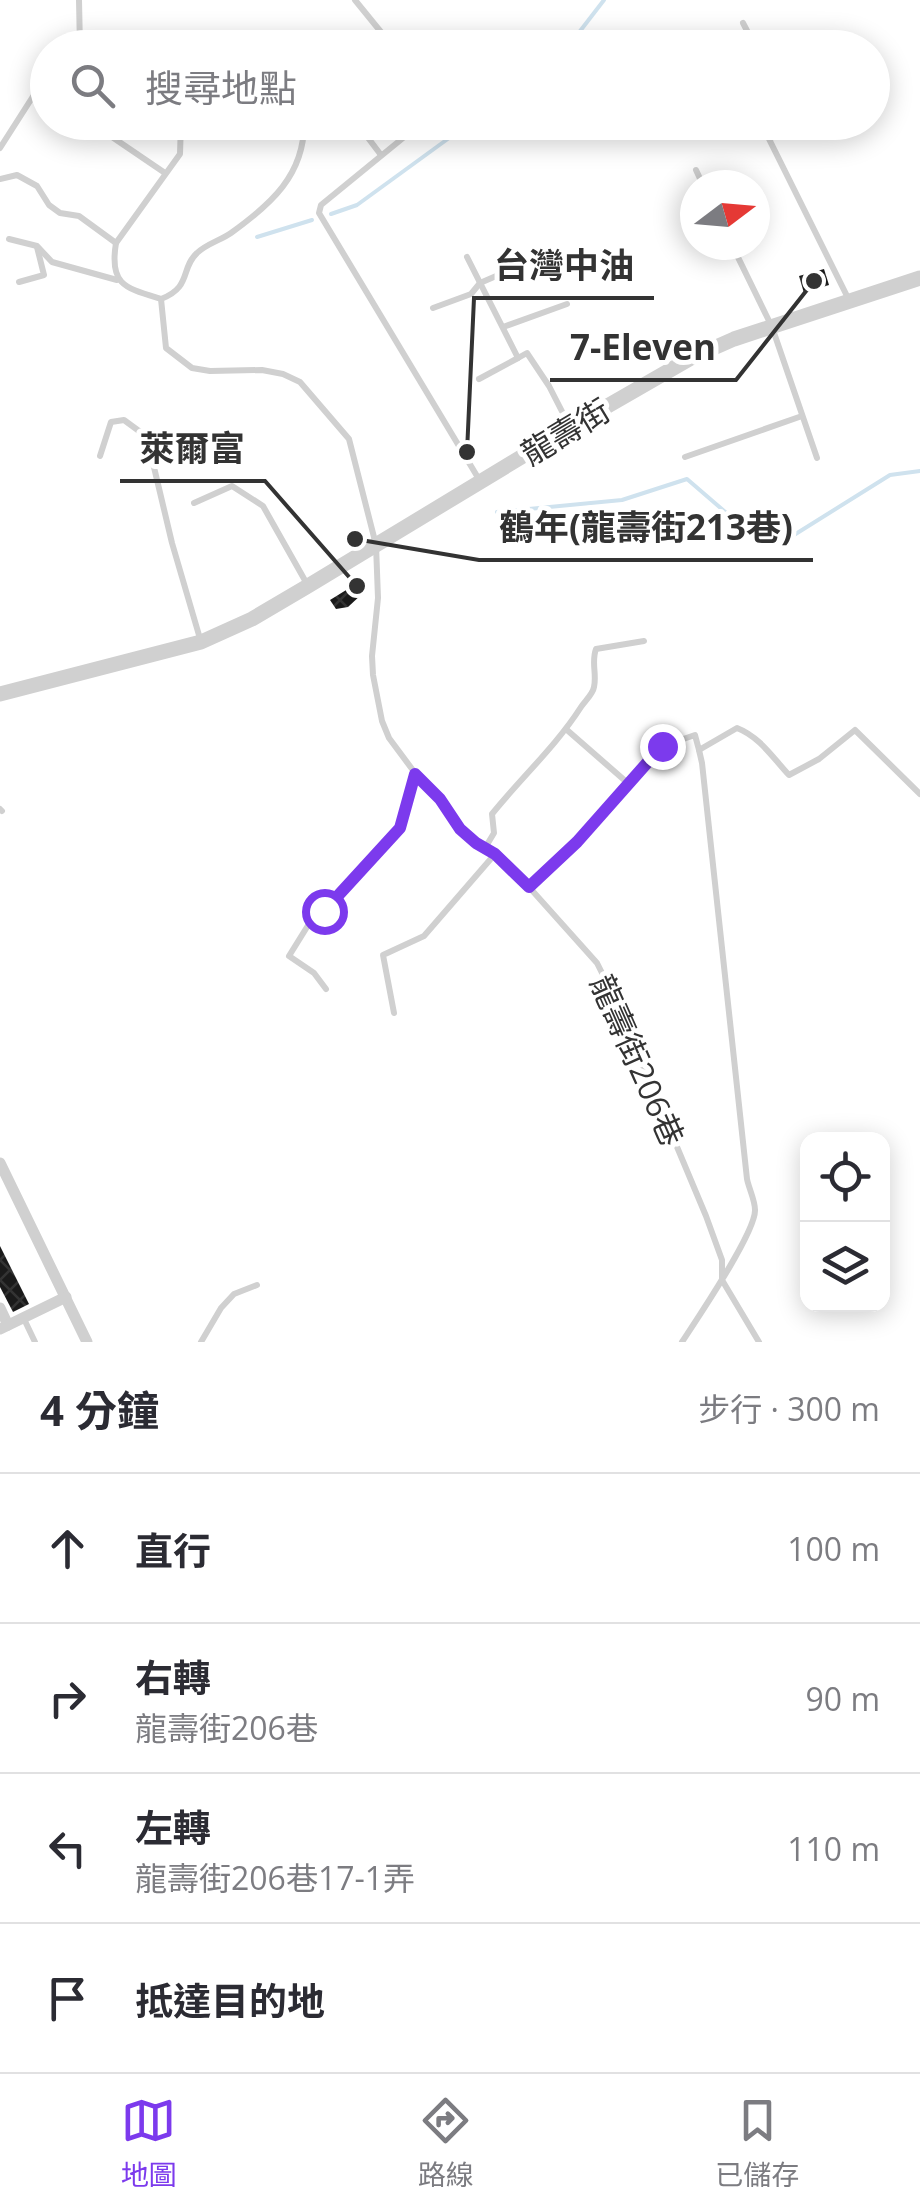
<!DOCTYPE html>
<html lang="zh-TW">
<meta charset="utf-8">
<style>
body{margin:0;font-family:"Open Sans","Noto Sans TC",sans-serif;background:#f7f7f7;color:#2b2b33}
.controls{position:absolute;right:30px;bottom:30px;display:grid;overflow:hidden;border-radius:20px;box-shadow:0 5px 25px #0003}
.controls button{width:90px;height:90px;display:grid;place-items:center;padding:0;border:0;border-bottom:2px solid #e1e1e2;background:#fff;color:#2b2b33;font:50px sans-serif}
.compass{position:absolute;left:680px;top:170px;width:90px;height:90px;border-radius:50%;background:#fff;box-shadow:0 5px 25px #0003;rotate:74deg}
.stop{position:absolute;width:30px;height:30px;margin:-22px;border:8px solid #7c3aed;border-radius:50%;background:#fff}
.stop.end{background:#7c3aed;border-color:#fff;box-shadow:0 2px 10px #0008}
.list{margin:0;padding:0;list-style:none}
h2{display:flex;justify-content:space-between;align-items:center;height:130px;margin:0;padding:0 40px;font-size:42px}
h2 small{font-size:32px;font-weight:400;color:#7c7c81}
.list li{display:grid;grid-template-columns:65px 1fr auto;gap:30px;align-items:center;box-sizing:border-box;height:150px;padding:0 40px;border-top:2px solid #e1e1e2}
.list b{display:block;font-size:38px;white-space:nowrap}
.list p{margin:0;font-size:32px;white-space:nowrap;color:#7c7c81}
.list em{font-size:32px;font-style:normal;color:#7c7c81}
.icon{flex:none;width:55px;height:55px;fill:none;stroke:currentColor;stroke-width:2;stroke-linecap:round;stroke-linejoin:round}
.map{position:relative;flex:none;width:920px;height:1342px;overflow:hidden}
.search{position:absolute;background:#fff;box-shadow:0 5px 25px #0003;left:30px;right:30px;top:30px;height:110px;display:flex;align-items:center;gap:25px;box-sizing:border-box;padding:0 35px;border-radius:55px;color:#7c7c81;font-size:38px}
.sheet{height:730px;background:#fff}
nav{display:flex;justify-content:space-around;align-items:center;box-sizing:border-box;height:140px;border-top:2px solid #e1e1e2;background:#fff;font-size:28px;color:#7c7c81}
nav a{display:grid;justify-items:center;gap:5px}
nav .on{color:#7c3aed}
.map>svg:first-child{display:block}
.lines{fill:none;stroke-linecap:round;stroke-linejoin:round}
.stream{stroke:#cfe2ee;stroke-width:4}
.building{fill:url(#building-cross-hatch)}
.service{stroke:#d0d0d0;stroke-width:6}
.minor{stroke:#d0d0d0;stroke-width:11}
.tertiary{stroke:#d0d0d0;stroke-width:15}
.route{stroke:#7c3aed;stroke-width:12}
.labels{text-anchor:middle;dominant-baseline:central;stroke-width:10;stroke-linejoin:round;paint-order:stroke}
.street-label{font-size:32px;fill:#333;stroke:#fff}
.leader{fill:none;stroke:#333;stroke-width:4}
.callout-dot{fill:#333;stroke:#fff;stroke-width:4}
.callout-label{font-size:35px;text-anchor:middle;font-weight:bold;fill:#333;stroke:#fff;stroke-width:10;stroke-linejoin:round;paint-order:stroke}
</style>
<div class="map">
<svg width="920" height="1342" viewBox="0 0 920 1342">
<defs>
<pattern id="building-cross-hatch" width="8" height="8" patternUnits="userSpaceOnUse" patternTransform="scale(2.5)"><rect width="8" height="8" fill="#1a1a1a"/><path d="M0 0l8 8M0 8l8-8" fill="none" stroke="#333"/></pattern>
</defs>
<rect width="100%" height="100%" fill="#fff"/>
<g class="lines">
<g class="stream">
<polyline points="567,48 604,0"/>
<polyline points="331,214 357,205 471,122"/>
<polyline points="257,237 312,220"/>
<polyline points="497,512 622,500 687,479 738,523 794,535 890,475 920,471"/>
</g>
</g>
<g class="building">
<polygon points="824,269 829,285 804,293 799,276"/>
<polygon points="364,579 362,594 348,607 336,609 330,600"/>
<polygon points="0,1246 29,1304 13,1312 0,1287"/>
</g>
<g class="lines">
<g class="service">
<polyline points="79,0 80,48"/>
<polyline points="355,0 394,48"/>
<polyline points="743,23 756,48"/>
<polyline points="90,122 165,173"/>
<path d="M181,122L180,154L116,243C109,285 125,288 161,299L166,348L192,368L210,371L262,370L283,374L300,382L349,439L376,545L378,598L372,656L373,675L382,721L389,738L415,773L439,799L460,829L476,843L492,852L529,887L597,963L615,999L706,1216L722,1260V1280L759,1342"/>
<polyline points="356,122 381,155"/>
<polyline points="419,122 414,129 321,205 319,213 480,481"/>
<polyline points="801,122 769,139 848,298"/>
<polyline points="0,148 39,87 48,93"/>
<polyline points="696,170 703,185"/>
<polyline points="0,179 17,175 37,186 49,205 60,213 79,216 116,243"/>
<polyline points="9,239 37,246 52,262 117,280"/>
<polyline points="732,245 772,327 817,458"/>
<polyline points="467,257 518,358 527,353 549,386 570,427"/>
<polyline points="19,282 44,275 37,247"/>
<path d="M161,299C192,287 180,269 197,253C206,244 221,240 231,233C270,205 305,175 304,122"/>
<polyline points="433,308 471,294 480,283 524,264"/>
<polyline points="503,327 567,304"/>
<polyline points="479,379 518,358"/>
<polyline points="100,456 111,422 124,420 139,431 148,442 172,543 201,642"/>
<polyline points="685,457 802,416"/>
<polyline points="194,503 232,486 263,506 307,584"/>
<polyline points="567,730 630,785"/>
<polyline points="0,809 2,811"/>
<path d="M485,848L494,833L492,814C521,778 556,746 581,707C585,701 593,694 594,687C597,674 591,662 596,649L644,641"/>
<path d="M529,887L577,841L630,785L663,746L695,735L699,750L737,728C760,737 773,758 789,775L819,759L855,730L920,794"/>
<polyline points="326,989 314,973 289,956 312,919 324,911 400,828 415,773"/>
<polyline points="394,1013 383,955 424,936 495,854"/>
<polyline points="24,1319 35,1342"/>
<polyline points="201,1342 221,1308 234,1294 257,1285"/>
<path d="M682,1342C697,1319 756,1232 755,1210C755,1200 749,1189 747,1179L702,763L699,750"/>
</g>
<g class="minor">
<polyline points="0,1163 87,1342"/>
<polyline points="0,1308 8,1325"/>
<polyline points="0,1329 66,1297"/>
</g>
<polyline class="tertiary" points="0,694 201,642 252,619 308,586 571,427 691,358 734,339 920,278"/>
</g>
<g class="lines">
<polyline class="route" points="324,911 400,828 415,774 440,799 460,829 476,843 495,854 529,887 577,842 662,746"/>
</g>
<g class="labels">
<g class="street-label">
<text transform="translate(565 431) rotate(-31)">龍壽街</text>
<text transform="translate(638 1060) rotate(66)">龍壽街206巷</text>
</g>
</g>
<path class="leader" d="M467 452L474 298H654M814 281L736 380H550M357 586L265 481H120M355 539L479 560H813"/>
<g class="callout-dot">
<circle cx="467" cy="452" r="10"/>
<circle cx="814" cy="281" r="10"/>
<circle cx="357" cy="586" r="10"/>
<circle cx="355" cy="539" r="10"/>
</g>
<g class="callout-label">
<text x="564" y="278">台灣中油</text>
<text x="643" y="360">7-Eleven</text>
<text x="192" y="461">萊爾富</text>
<text x="646" y="540">鶴年(龍壽街213巷)</text>
</g>
</svg>
<div class="controls">
<button><svg class="icon" aria-label="locate" viewBox="0 0 24 24"><circle cx="12" cy="12" r="6"/><path d="M12 2v4M12 18v4M2 12h4M18 12h4"/></svg></button>
<button><svg class="icon" aria-label="layers" viewBox="0 0 24 24"><path d="M12 4l9 5-9 5-9-5zM3 14l9 5 9-5"/></svg></button>
</div>
<svg class="compass" viewBox="-18 -18 36 36"><path d="M0-13l5 13h-10z" fill="#e53935"/><path d="M0 13l5-13h-10z" fill="#7c7c81"/></svg>
<div class="stop" style="left:324px;top:911px"></div>
<div class="stop end" style="left:662px;top:746px"></div>
<div class="search"><svg class="icon" aria-label="search" viewBox="0 0 24 24"><circle cx="10" cy="10" r="6"/><path d="M15 15l6 6"/></svg>搜尋地點</div>
</div>
<section class="sheet">
<h2>4 分鐘<small>步行 · 300 m</small></h2>
<ul class="list">
<li><svg class="icon" aria-label="ahead" viewBox="0 0 24 24"><path d="M12 20V5M6 11l6-6 6 6"/></svg><div><b>直行</b></div><em>100 m</em></li>
<li><svg class="icon" aria-label="right" viewBox="0 0 24 24"><path d="M7 20v-9h11M14 6l5 5-5 5"/></svg><div><b>右轉</b><p>龍壽街206巷</p></div><em>90 m</em></li>
<li><svg class="icon" aria-label="left" viewBox="0 0 24 24"><path d="M17 20v-9H6M10 6l-5 5 5 5"/></svg><div><b>左轉</b><p>龍壽街206巷17-1弄</p></div><em>110 m</em></li>
<li><svg class="icon" aria-label="arrive" viewBox="0 0 24 24"><path d="M6 21V4h12l-3 4 3 4H6"/></svg><div><b>抵達目的地</b></div></li>
</ul>
</section>
<nav>
<a class="on"><svg class="icon" aria-label="map" viewBox="0 0 24 24"><path d="M3 6l6-2 6 2 6-2v14l-6 2-6-2-6 2zM9 4v14M15 6v14"/></svg>地圖</a>
<a><svg class="icon" aria-label="directions" viewBox="0 0 24 24"><path d="M12 3l9 9-9 9-9-9zM9 14v-3h6M13 9l2 2-2 2"/></svg>路線</a>
<a><svg class="icon" aria-label="saved" viewBox="0 0 24 24"><path d="M7 4h10v16l-5-4-5 4z"/></svg>已儲存</a>
</nav>
